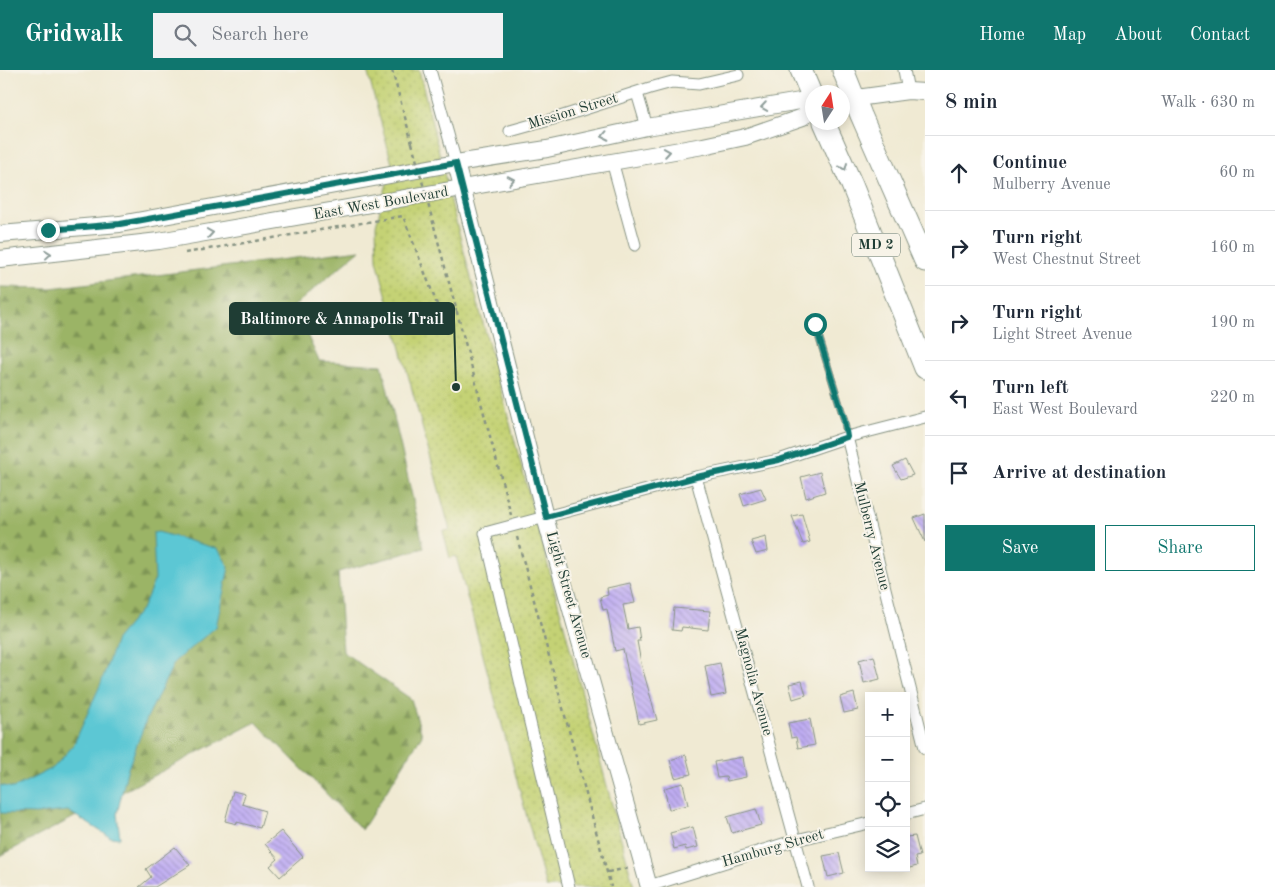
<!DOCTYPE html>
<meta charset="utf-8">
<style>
body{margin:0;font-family:"Old Standard TT",serif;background:#f2f2f3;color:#1f2937}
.controls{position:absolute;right:15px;bottom:15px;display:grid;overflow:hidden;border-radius:0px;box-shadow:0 2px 12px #0003}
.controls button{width:45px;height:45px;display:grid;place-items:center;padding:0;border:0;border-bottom:1px solid #e0e1e3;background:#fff;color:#1f2937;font:25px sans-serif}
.compass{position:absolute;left:805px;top:15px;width:45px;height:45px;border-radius:50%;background:#fff;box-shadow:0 2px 12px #0003;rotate:12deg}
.stop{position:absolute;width:15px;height:15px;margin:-11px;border:4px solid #0f766e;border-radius:50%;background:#fff}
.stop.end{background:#0f766e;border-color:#fff;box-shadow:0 1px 5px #0008}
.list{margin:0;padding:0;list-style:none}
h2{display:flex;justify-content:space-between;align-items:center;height:65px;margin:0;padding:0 20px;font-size:21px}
h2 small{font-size:16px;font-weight:400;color:#747a83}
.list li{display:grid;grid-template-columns:32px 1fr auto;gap:15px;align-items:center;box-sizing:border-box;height:75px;padding:0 20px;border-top:1px solid #e0e1e3}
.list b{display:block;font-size:19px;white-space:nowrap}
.list p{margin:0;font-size:16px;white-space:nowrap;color:#747a83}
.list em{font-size:16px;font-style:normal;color:#747a83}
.actions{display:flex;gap:10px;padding:15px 20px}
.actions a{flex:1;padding:11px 0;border:1px solid #0f766e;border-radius:0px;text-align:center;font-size:18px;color:#0f766e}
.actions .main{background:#0f766e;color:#fff}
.icon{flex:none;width:28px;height:28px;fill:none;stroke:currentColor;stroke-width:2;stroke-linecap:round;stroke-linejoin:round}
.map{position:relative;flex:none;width:925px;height:817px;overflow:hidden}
header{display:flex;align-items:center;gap:30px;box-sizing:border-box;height:70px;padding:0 25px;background:#0f766e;color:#fff}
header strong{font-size:24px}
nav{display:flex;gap:28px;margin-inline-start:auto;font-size:18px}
.search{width:350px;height:45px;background:#f2f2f3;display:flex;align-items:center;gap:12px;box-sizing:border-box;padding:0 18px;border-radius:0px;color:#747a83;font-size:19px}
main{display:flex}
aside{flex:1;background:#fff}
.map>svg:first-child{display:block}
.forest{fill:url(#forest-firs);stroke:#5d784d}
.park{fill:url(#park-dots);stroke:#728854}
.water{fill:#5bc7d4;stroke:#3d8284}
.building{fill:url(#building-back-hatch)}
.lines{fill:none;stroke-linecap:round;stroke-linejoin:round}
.lane-casing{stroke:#889484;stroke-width:8}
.street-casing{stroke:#889484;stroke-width:13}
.secondary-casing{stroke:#889484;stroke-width:18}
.highway-casing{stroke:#889484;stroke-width:23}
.path{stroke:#889484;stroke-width:2.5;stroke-dasharray:4 4;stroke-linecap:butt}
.lane{stroke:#fff;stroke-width:5.5}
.street{stroke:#fff;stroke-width:11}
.secondary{stroke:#fff;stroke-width:16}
.highway{stroke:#fff;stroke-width:21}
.path-bridge{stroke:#889484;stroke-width:2.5;stroke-dasharray:4 4;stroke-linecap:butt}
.oneway{stroke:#8f9e9a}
.route{stroke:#0f766e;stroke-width:6}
.labels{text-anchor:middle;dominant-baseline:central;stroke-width:4;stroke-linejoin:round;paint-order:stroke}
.shield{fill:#f7f3e8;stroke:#60746a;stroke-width:1}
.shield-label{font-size:14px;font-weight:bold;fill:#1f3d34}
.street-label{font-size:15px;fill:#1f3d34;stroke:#f7f3e8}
.leader{fill:none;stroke:#1f3d34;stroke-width:2}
.callout-dot{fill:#1f3d34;stroke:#f7f3e8;stroke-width:2}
.callout{fill:#1f3d34;stroke:#1f3d34;stroke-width:2}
.callout-label{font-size:16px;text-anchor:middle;font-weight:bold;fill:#fff}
</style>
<header>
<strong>Gridwalk</strong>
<div class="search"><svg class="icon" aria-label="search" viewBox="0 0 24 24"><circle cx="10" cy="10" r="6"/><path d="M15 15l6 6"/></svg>Search here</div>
<nav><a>Home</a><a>Map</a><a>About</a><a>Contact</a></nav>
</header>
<main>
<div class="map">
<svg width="925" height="817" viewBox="0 0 925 817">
<defs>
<pattern id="forest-firs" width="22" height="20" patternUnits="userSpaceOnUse" patternTransform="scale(1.25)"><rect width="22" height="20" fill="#9bb466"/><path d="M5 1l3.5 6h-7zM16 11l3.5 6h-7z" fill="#7e9455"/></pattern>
<pattern id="park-dots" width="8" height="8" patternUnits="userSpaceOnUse" patternTransform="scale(1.25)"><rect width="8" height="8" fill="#c4d274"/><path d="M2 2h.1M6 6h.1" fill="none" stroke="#a8b565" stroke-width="1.8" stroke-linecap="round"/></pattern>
<pattern id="building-back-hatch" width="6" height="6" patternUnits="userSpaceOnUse" patternTransform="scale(1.25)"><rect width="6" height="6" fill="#c0adf3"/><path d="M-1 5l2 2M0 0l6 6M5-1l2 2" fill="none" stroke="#9b8ec6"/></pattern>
</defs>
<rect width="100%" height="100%" fill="#f7f3e8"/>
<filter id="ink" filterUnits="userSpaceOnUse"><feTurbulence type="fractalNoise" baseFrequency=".02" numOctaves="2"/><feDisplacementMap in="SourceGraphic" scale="10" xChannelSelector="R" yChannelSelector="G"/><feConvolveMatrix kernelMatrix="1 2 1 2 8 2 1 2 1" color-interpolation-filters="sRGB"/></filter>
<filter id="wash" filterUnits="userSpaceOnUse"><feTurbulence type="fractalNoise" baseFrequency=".0096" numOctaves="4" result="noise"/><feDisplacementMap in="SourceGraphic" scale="20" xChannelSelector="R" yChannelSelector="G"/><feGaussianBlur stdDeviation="1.12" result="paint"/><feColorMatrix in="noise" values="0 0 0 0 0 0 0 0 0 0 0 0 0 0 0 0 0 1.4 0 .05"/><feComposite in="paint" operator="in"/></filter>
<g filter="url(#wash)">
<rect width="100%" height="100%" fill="#f0ead3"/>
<polygon class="forest" points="360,180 294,236 319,291 382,295 424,478 338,502 343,582 411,629 422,665 362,760 256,652 0,786 0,217 51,218"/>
<polygon class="park" points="367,0 419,0 455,148 634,817 546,817 456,486 450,488 443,461 450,460 377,190 376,155 392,94"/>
<polygon class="water" points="158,462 218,479 229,497 216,557 175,591 147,648 127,701 117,744 120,768 110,767 68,741 36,744 0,743 0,715 13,718 53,698 73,676 101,613 116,569 143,537 155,509 153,463"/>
<g id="blocks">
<g class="building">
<polygon points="905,390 913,405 901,409 893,396"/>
<polygon points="820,402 825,422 806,428 801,407"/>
<polygon points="761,418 766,429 744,436 740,424"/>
<polygon points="802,444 810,472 803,474 792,446"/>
<polygon points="925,444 925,472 914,448"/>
<polygon points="766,467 768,481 756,484 751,471"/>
<polygon points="630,513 635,533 623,535 628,559 638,557 640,571 637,571 641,593 657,650 639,654 623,579 615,581 607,539 603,540 600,527 608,525 607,518"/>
<polygon points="674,538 710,541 708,560 682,557 681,561 672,560"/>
<polygon points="874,586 880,609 864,613 859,590"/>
<polygon points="720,593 726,624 711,627 705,596"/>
<polygon points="802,611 806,625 793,629 789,614"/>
<polygon points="854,623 858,640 844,643 840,627"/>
<polygon points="810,649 815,675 798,678 796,667 791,668 788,653"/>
<polygon points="686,685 691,704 675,708 670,690"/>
<polygon points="743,687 746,707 727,711 726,707 717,708 714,692"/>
<polygon points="683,713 688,735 669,739 664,718"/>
<polygon points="233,721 245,724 242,734 265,741 260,758 237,752 237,754 225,751"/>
<polygon points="756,739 761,755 732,763 727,747"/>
<polygon points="693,757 698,777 686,780 685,776 674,779 670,763"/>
<polygon points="281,761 303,787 280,807 270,796 278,789 265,774"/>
<polygon points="915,766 920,786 915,787 917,796 906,799 906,767"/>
<polygon points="175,777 190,795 155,817 139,817 151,807 146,799"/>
<polygon points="839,783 844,803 828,807 823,786"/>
</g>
</g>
</g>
<g filter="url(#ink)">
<use href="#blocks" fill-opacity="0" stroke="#889484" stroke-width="1"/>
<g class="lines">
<defs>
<polyline id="lane" points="815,254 844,349 847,367"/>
<g id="street">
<polyline points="430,0 456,93"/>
<polyline points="904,0 908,21"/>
<polyline points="637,23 647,57"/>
<polyline points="510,61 560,47 650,18 672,12 699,14 738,5"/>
<polyline points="612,91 635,175"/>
<polyline points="847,367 925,678"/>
<polyline points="696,407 808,817"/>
<polyline points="906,744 925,739"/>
<polyline points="649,816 796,770 869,753"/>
<polyline points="569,817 485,463 696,407 779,390 847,367 925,347"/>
</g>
<g id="secondary">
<polyline points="842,30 908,21 925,22"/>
<polyline points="456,93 545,447 649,817"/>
<polyline points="0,164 120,154 456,93 547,79 647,57 800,31 812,33"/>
<polyline points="0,189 159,171 703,76 745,67 803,47 812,37"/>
</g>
<g id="highway">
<polyline points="801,0 812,26"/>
<polyline points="843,0 861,45 925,191"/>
<polyline points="824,52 852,115 925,298"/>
</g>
</defs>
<use href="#lane" class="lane-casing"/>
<use href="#street" class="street-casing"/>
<use href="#secondary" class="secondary-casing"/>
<use href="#highway" class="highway-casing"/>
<g class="path">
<polyline points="392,0 412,73"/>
<polyline points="434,156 511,445"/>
<polyline points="185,183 403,146 438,237 450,241 457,240"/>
<polyline points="517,467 611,817"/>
<polyline points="608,802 630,798"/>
</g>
<use href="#lane" class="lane"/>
<use href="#street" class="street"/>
<use href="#secondary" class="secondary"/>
<use href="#highway" class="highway"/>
<polyline class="path-bridge" points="412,73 434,156"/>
</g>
<defs><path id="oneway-chevron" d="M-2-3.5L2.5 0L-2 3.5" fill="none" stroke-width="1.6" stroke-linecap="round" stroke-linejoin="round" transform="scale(1.25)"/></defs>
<g class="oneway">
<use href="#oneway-chevron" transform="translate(764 37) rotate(171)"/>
<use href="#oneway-chevron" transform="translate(605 66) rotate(168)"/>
<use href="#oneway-chevron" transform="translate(667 82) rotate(-9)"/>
<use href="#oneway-chevron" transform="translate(844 97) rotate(66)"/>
<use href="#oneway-chevron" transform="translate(511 110) rotate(-11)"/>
<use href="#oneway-chevron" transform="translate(210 163) rotate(-9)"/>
<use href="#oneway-chevron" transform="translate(48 184) rotate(-6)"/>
</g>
</g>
<g class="lines" filter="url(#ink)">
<polyline class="route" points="48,160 120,154 456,93 546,447 696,407 779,390 847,367 844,349 815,254"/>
</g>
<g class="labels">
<rect class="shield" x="852" y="163.5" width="48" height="23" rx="4"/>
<g class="shield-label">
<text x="876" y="175">MD 2</text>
</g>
<g class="street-label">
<text transform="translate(573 42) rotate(-17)">Mission Street</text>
<text transform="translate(381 134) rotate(-10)">East West Boulevard</text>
<text transform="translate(871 466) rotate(76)">Mulberry Avenue</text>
<text transform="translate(568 525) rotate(74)">Light Street Avenue</text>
<text transform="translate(753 612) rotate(75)">Magnolia Avenue</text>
<text transform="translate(773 779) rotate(-16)">Hamburg Street</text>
</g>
</g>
<path class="leader" d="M456 317L454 249"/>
<circle class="callout-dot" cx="456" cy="317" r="5"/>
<rect class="callout" x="230" y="233" width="224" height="31" rx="5"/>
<g class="callout-label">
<text x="342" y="254">Baltimore &amp; Annapolis Trail</text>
</g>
</svg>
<div class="controls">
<button>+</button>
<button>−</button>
<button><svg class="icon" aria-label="locate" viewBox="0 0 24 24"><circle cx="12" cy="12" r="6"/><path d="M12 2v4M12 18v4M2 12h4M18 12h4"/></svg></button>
<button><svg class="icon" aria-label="layers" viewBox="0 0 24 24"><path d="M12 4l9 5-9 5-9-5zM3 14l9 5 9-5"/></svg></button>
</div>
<svg class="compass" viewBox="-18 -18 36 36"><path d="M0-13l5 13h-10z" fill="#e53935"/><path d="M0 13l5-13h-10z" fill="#747a83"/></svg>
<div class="stop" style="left:815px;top:254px"></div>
<div class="stop end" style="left:48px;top:160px"></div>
</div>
<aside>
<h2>8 min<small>Walk · 630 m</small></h2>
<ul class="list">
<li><svg class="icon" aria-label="ahead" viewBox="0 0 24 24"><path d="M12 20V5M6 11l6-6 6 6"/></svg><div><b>Continue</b><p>Mulberry Avenue</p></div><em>60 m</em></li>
<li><svg class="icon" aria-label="right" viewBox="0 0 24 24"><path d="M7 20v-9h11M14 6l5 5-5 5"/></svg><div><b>Turn right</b><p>West Chestnut Street</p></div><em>160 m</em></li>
<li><svg class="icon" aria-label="right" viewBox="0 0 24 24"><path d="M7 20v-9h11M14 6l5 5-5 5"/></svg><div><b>Turn right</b><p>Light Street Avenue</p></div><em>190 m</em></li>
<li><svg class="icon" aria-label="left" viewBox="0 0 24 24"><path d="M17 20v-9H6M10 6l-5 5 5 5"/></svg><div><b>Turn left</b><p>East West Boulevard</p></div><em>220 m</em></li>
<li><svg class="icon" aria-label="arrive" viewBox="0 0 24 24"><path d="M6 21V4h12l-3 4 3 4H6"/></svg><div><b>Arrive at destination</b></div></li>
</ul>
<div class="actions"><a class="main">Save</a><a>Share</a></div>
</aside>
</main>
